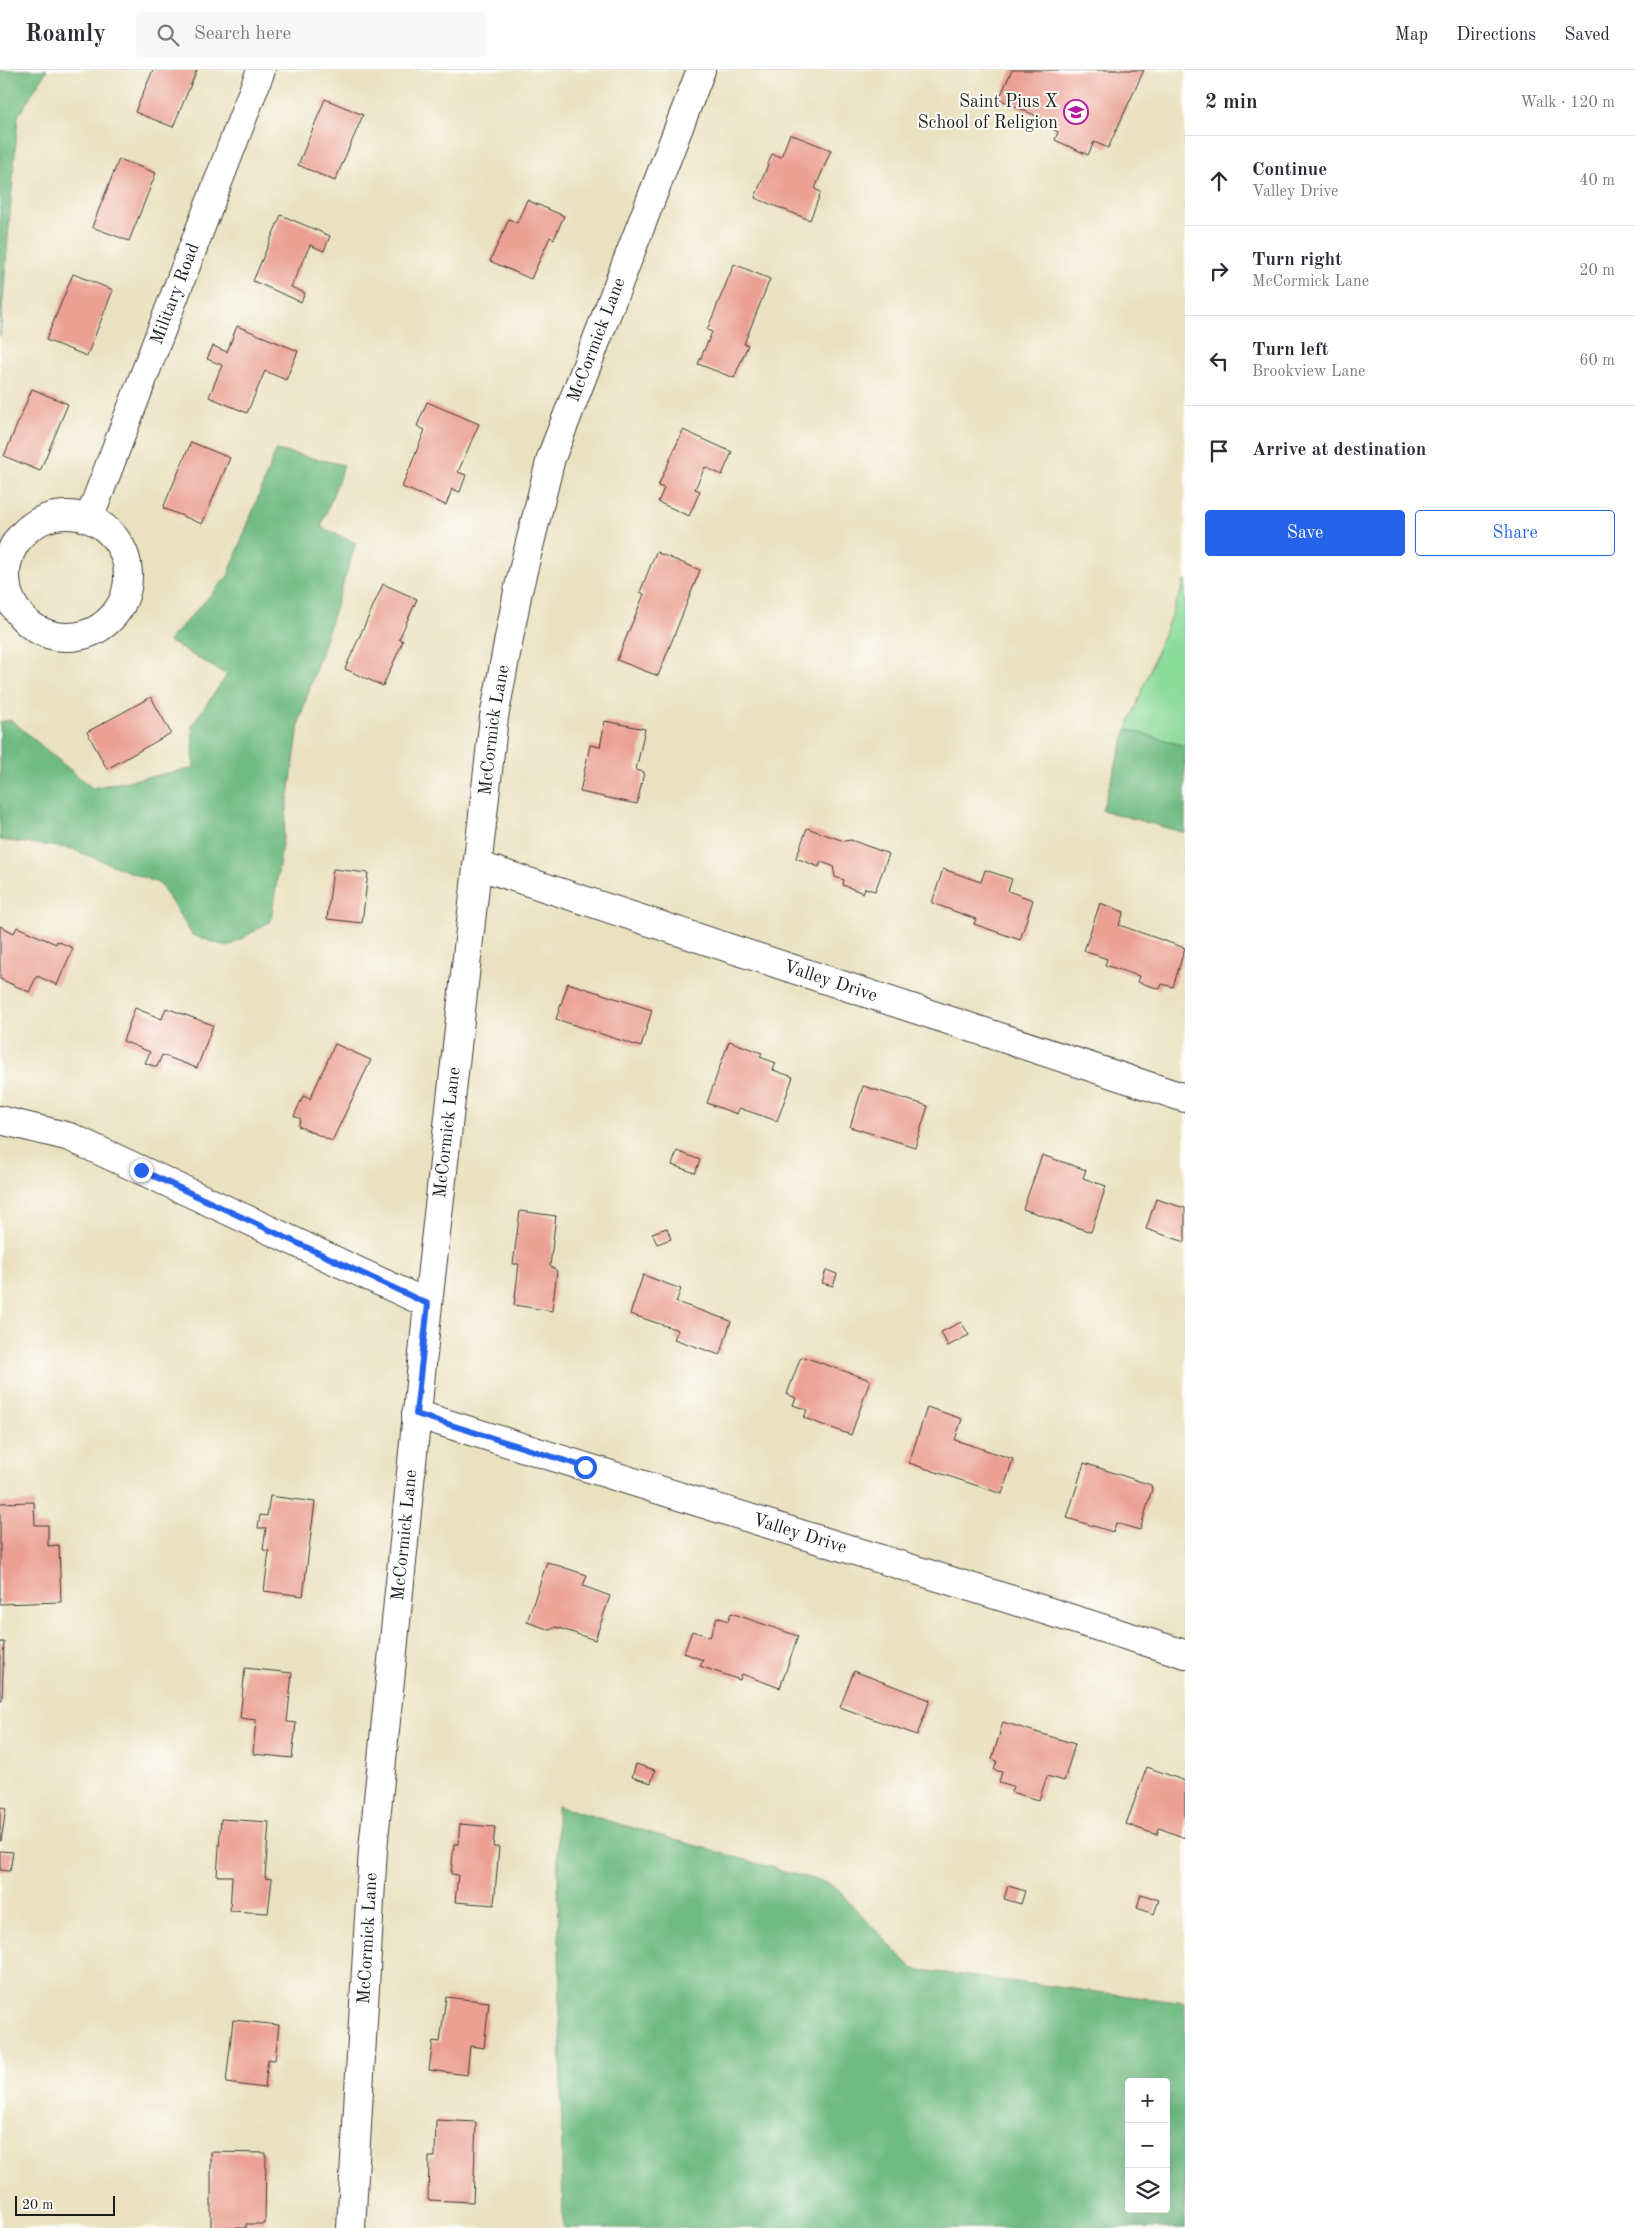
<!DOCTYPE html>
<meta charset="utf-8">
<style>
body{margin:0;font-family:"Old Standard TT",serif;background:#f7f7f7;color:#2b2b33}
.controls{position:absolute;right:15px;bottom:15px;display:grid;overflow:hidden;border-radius:5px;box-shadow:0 5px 20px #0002}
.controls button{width:45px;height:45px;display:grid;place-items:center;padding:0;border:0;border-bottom:1px solid #e1e1e2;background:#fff;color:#2b2b33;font:25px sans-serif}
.scale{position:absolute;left:15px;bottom:12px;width:100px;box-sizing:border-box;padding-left:5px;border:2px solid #1c1c1c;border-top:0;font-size:14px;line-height:18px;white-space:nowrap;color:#1c1c1c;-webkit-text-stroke:4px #fdfcf7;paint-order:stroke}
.stop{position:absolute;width:15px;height:15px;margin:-11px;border:4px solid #2563eb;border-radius:50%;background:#fff}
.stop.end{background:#2563eb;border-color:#fff;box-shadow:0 1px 5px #0008}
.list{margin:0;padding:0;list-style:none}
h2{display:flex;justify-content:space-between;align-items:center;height:65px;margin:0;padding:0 20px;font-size:21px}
h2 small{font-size:16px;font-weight:400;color:#7c7c81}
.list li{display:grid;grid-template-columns:32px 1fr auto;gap:15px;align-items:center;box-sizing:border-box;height:90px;padding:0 20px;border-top:1px solid #e1e1e2}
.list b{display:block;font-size:19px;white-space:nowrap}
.list p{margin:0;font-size:16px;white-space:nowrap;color:#7c7c81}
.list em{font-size:16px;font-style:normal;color:#7c7c81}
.actions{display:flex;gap:10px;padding:15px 20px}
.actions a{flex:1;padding:11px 0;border:1px solid #2563eb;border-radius:5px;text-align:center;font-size:18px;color:#2563eb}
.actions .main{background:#2563eb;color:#fff}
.icon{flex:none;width:28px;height:28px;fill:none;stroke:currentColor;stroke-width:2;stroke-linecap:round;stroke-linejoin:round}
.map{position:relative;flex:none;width:1185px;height:2158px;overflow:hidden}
header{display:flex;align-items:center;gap:30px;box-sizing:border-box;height:70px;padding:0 25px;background:#fff;border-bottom:1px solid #e1e1e2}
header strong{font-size:24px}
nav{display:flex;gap:28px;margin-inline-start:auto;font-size:18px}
.search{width:350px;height:45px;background:#f7f7f7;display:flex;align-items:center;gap:12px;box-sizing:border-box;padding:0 18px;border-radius:5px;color:#7c7c81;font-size:19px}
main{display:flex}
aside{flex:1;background:#fff}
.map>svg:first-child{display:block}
.green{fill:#8bdb9a;stroke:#547c5b}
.forest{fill:#70bb82;stroke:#466c4f;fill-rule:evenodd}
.building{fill:#eba093}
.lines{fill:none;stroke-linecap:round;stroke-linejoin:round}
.minor-casing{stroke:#3b3a35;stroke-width:30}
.minor{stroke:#fff;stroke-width:28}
.route{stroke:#2563eb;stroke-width:6}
.labels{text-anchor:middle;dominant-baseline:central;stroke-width:4;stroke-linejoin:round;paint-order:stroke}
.poi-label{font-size:18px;fill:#1c1c1c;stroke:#fdfcf7;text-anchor:end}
.street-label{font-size:18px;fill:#1c1c1c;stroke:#fdfcf7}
</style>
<header>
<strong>Roamly</strong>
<div class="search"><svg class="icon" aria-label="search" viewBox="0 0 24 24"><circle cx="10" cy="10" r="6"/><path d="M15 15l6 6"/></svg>Search here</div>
<nav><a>Map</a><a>Directions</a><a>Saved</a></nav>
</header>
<main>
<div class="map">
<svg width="1185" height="2158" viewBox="0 0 1185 2158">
<rect width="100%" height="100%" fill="#fdfcf7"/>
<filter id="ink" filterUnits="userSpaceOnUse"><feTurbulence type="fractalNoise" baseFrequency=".02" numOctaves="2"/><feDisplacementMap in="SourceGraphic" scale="10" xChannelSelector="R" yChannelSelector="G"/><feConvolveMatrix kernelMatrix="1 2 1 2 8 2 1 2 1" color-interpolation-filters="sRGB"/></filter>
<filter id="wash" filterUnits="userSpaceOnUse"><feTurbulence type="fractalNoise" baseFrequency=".0096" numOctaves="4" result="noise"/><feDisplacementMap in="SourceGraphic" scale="20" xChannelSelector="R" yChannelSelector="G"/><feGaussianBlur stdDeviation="1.12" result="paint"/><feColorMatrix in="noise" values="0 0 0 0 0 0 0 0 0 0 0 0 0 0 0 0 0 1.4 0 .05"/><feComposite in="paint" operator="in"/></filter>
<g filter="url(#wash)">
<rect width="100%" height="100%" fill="#eae1c0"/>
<polygon class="green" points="1185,510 1185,676 1127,659"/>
<g class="forest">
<polygon points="0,0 47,0 18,46 0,266"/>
<polygon points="276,380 344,395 321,457 356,473 300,648 271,851 228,877 192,865 160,814 69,778 0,770 0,652 11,650 92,718 194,698 192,655 227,605 168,571 228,506"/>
<polygon points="1127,659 1185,676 1185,763 1102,740"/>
<path d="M557,1736L833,1815L913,1899L1185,1933V2158H563ZM1129,2012H1166V2139H1129Z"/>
</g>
<g id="blocks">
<g class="building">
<polygon points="153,0 197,0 173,57 135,42"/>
<polygon points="1012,0 1144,0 1108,78 1094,72 1088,85 1055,70 1058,62 1054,60 1056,55 999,29"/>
<polygon points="325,29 363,45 335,111 298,95"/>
<polygon points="790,64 831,80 815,119 821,122 810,150 755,128 772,84 781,87"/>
<polygon points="119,89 156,103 129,171 92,157"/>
<polygon points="527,130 564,146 554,169 550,167 531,209 490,191 509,149 517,153"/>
<polygon points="281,145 330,166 324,181 310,175 291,217 305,223 301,232 253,211"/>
<polygon points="734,194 770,209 744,274 748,275 734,308 698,294 712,262 707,260"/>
<polygon points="73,204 113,220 87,286 46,270"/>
<polygon points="237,256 298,281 286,310 265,301 247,343 209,327 222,295 207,289 213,276 227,282"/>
<polygon points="32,319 68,334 40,401 4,386"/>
<polygon points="427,332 479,354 458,402 466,405 460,422 452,419 446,435 402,417 425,360 417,356"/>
<polygon points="683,360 732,382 722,405 705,397 695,419 700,421 689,446 658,432 664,418 658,416"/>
<polygon points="191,372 230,388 202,454 163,438"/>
<polygon points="656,482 700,500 658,606 617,590 644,524 640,522"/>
<polygon points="383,514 417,529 399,569 403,571 383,616 345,599"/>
<polygon points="151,627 171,663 107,699 87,662"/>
<polygon points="605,651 645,659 636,700 644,702 637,734 580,722 590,675 600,677"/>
<polygon points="807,758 844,771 851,770 889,784 875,821 865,818 863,823 843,815 844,810 835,807 833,796 821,792 819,797 796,788"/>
<polygon points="333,799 368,803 362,853 327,849"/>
<polygon points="943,799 981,812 985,800 1012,809 1008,821 1033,830 1020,870 974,854 976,849 932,833"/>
<polygon points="1100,833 1124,842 1119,855 1185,878 1173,917 1162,914 1160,919 1137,912 1139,906 1105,895 1107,889 1084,881"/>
<polygon points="0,856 14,863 17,857 56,874 57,871 73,878 57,915 37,906 29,922 0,909"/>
<polygon points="568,913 652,940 641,977 556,949"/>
<polygon points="135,938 162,949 166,938 213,955 197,998 162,985 157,997 145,993 150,982 123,971"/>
<polygon points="729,971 762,983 760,987 776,993 773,1000 793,1007 777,1051 739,1038 737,1044 707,1033"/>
<polygon points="335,974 371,990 332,1071 298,1056 301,1049 294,1046 303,1026 310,1029"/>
<polygon points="863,1016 928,1036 915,1077 850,1057"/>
<polygon points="677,1081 700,1090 695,1103 672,1095"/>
<polygon points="1042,1085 1086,1100 1083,1108 1106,1116 1091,1162 1023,1139"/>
<polygon points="1156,1129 1185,1138 1185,1172 1146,1159"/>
<polygon points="520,1141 556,1146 550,1196 557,1201 552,1241 514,1235 519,1194 513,1194"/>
<polygon points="667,1158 671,1169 657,1174 652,1163"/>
<polygon points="826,1200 837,1204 833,1216 822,1213"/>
<polygon points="643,1205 681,1219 676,1232 731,1251 720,1285 674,1269 678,1260 630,1244"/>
<polygon points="961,1252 969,1265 948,1276 941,1262"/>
<polygon points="804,1287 870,1310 851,1365 804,1348 807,1340 793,1335 796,1328 787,1324 800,1289"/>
<polygon points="927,1337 962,1349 955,1370 1013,1389 1002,1424 909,1393"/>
<polygon points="1084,1393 1151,1415 1152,1419 1140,1460 1116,1453 1113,1462 1067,1448"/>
<polygon points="270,1426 315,1432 303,1526 264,1521 269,1481 263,1480 266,1458 258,1458 260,1445 267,1446"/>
<polygon points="34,1432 35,1455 48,1455 48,1476 59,1475 61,1532 0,1534 0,1433"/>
<polygon points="547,1492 587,1505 583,1516 610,1526 595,1570 556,1557 550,1560 527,1552"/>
<polygon points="731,1543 798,1566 780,1618 742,1604 740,1610 700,1596 703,1590 684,1583 692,1561 710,1567 717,1547 728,1551"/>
<polygon points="0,1572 4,1572 2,1631 0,1631"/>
<polygon points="245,1598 292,1603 287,1652 296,1653 292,1688 253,1684 256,1650 240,1648"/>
<polygon points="854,1601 930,1630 917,1665 840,1637"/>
<polygon points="1003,1652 1075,1674 1064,1711 1047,1706 1039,1730 1011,1722 1013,1716 999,1712 1002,1702 994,1700 997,1691 992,1689"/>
<polygon points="636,1694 655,1700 651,1713 632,1707"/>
<polygon points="1147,1697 1185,1711 1185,1768 1159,1758 1157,1765 1126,1754"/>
<polygon points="0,1737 6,1739 1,1771 0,1771"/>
<polygon points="221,1749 269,1752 265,1808 272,1809 268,1843 230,1841 232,1806 217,1806"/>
<polygon points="460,1754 495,1757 493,1777 499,1777 494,1835 455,1832 458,1805 451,1804 454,1774 458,1774"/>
<polygon points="0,1781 13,1782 10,1801 0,1800"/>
<polygon points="1008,1816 1025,1821 1021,1834 1004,1829"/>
<polygon points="1141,1824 1159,1830 1154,1844 1137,1838"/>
<polygon points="446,1927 489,1932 484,1978 470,1976 467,2005 429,2000 433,1971 440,1972"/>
<polygon points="233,1950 279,1955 275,1990 268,1989 265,2018 226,2013"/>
<polygon points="436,2050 476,2052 473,2132 428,2130 429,2087 435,2087"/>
<polygon points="211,2082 266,2083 265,2154 246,2154 246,2158 211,2158"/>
</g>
</g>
</g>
<g filter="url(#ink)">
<use href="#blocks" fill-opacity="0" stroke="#3b3a35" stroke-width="1"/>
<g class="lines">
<defs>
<g id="minor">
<circle cx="67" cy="506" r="61"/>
<path id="s1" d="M89,449L261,0"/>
<path id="s2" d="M477,795L1185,1028"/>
<polyline points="0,1050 70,1067 428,1234"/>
<path id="s3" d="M416,1344L1185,1584"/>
<path id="s4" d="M351,2158L373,1779L428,1234L494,647L518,521L551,388L701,0"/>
</g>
</defs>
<use href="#minor" class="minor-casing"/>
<use href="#minor" class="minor"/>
</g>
</g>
<g class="lines" filter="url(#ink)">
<polyline class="route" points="141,1100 428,1234 416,1344 585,1397"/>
</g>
<defs>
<symbol id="school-ring" viewBox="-11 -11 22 22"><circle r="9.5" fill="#fdfcf7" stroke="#b5179e" stroke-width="1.5"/><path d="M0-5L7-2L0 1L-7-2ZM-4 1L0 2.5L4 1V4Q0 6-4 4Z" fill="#b5179e"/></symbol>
</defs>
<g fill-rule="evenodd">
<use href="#school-ring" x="1062" y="28" width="28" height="28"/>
</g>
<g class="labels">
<g class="poi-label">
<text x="1058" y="32">Saint Pius X<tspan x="1058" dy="21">School of Religion</tspan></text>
</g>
<g class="street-label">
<text stroke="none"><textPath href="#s1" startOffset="241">Military Road</textPath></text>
<text stroke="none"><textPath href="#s4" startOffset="1910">McCormick Lane</textPath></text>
<text stroke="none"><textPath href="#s4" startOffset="1505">McCormick Lane</textPath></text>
<text stroke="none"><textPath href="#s2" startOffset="372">Valley Drive</textPath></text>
<text stroke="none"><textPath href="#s4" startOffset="1100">McCormick Lane</textPath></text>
<text stroke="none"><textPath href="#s3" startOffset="402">Valley Drive</textPath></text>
<text stroke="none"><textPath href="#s4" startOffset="695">McCormick Lane</textPath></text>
<text stroke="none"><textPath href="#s4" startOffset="290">McCormick Lane</textPath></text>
</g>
</g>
</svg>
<div class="controls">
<button>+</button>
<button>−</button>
<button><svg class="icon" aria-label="layers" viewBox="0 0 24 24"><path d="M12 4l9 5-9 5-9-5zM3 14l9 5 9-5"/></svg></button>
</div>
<div class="scale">20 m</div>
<div class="stop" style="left:585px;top:1397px"></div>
<div class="stop end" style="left:141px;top:1100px"></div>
</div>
<aside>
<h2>2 min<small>Walk · 120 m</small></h2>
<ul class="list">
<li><svg class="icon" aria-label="ahead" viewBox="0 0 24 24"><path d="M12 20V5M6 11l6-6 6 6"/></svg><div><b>Continue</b><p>Valley Drive</p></div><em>40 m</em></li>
<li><svg class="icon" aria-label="right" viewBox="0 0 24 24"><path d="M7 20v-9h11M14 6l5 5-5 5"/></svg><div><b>Turn right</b><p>McCormick Lane</p></div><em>20 m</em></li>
<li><svg class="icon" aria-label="left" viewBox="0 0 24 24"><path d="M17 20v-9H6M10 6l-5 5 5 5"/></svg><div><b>Turn left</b><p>Brookview Lane</p></div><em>60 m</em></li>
<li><svg class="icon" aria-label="arrive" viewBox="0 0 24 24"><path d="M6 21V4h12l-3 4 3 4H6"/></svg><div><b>Arrive at destination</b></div></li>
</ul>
<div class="actions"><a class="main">Save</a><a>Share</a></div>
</aside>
</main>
